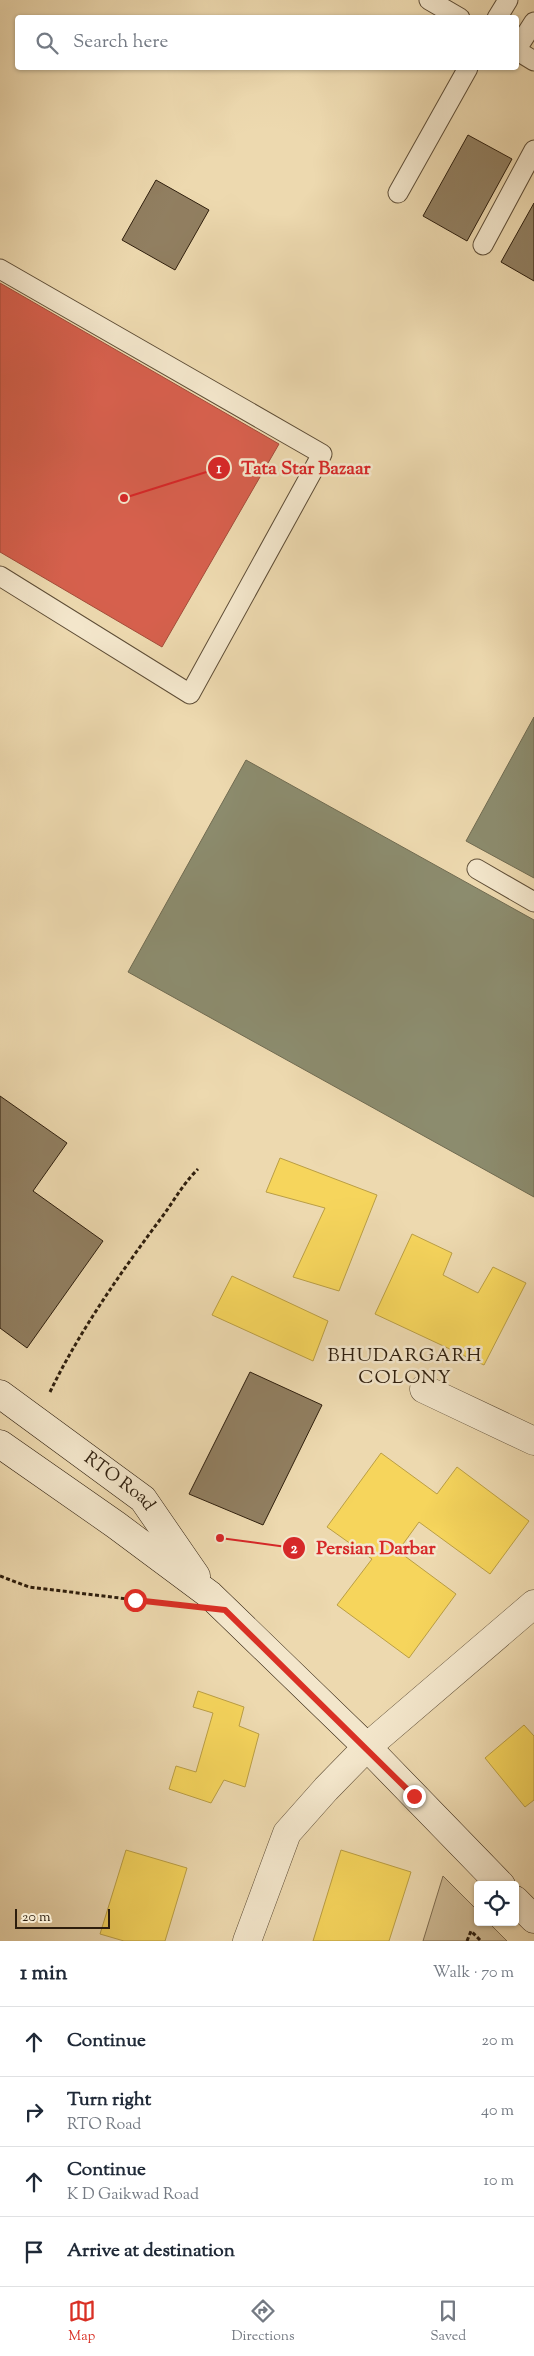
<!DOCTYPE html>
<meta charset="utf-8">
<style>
body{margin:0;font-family:"Sorts Mill Goudy",serif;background:#f2f2f3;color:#1f2937}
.controls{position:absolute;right:15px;bottom:15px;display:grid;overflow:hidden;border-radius:5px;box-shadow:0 1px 4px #0004}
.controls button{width:45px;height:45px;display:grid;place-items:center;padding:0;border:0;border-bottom:1px solid #e0e1e3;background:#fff;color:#1f2937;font:25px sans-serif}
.scale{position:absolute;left:15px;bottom:12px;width:95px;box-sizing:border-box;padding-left:5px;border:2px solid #2e1e0d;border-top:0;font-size:14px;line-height:18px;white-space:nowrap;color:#2e1e0d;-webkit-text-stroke:4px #f3e6cb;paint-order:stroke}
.stop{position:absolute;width:15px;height:15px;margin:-11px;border:4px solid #d93025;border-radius:50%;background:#fff}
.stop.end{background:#d93025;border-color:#fff;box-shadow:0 1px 5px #0008}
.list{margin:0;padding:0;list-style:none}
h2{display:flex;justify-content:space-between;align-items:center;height:65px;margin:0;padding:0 20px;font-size:21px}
h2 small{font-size:16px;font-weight:400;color:#747a83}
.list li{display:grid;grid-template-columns:32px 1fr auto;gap:15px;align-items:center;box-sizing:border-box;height:70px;padding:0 20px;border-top:1px solid #e0e1e3}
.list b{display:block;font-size:19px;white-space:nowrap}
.list p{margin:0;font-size:16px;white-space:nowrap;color:#747a83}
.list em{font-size:16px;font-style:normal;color:#747a83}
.icon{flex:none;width:28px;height:28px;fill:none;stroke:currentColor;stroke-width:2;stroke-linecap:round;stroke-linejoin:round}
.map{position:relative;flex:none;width:534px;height:1941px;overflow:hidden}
.search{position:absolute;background:#fff;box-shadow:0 1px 4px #0004;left:15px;right:15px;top:15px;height:55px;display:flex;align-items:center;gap:12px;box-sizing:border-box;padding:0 18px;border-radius:5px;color:#747a83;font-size:19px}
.sheet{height:345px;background:#fff}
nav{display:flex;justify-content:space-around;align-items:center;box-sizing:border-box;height:70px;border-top:1px solid #e0e1e3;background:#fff;font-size:14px;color:#747a83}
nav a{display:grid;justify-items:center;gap:2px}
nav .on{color:#d93025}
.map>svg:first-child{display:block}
.green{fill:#cdb993;stroke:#7e6c50}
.homes{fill:#f6d55c;stroke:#ba9e44}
.shops{fill:#d6604d;stroke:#a44c3a}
.industry{fill:#8c8c6e;stroke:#706b51}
.building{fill:#917f61;stroke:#2e1e0d}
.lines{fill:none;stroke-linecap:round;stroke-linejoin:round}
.lane-casing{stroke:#5e4d36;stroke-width:21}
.street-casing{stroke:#5e4d36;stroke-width:29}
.secondary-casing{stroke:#2e1e0d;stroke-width:29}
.path{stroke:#2e1e0d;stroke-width:3;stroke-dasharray:4 2.5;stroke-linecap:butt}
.lane{stroke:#f3e6cb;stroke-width:19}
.street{stroke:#f3e6cb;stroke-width:28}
.secondary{stroke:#f3e6cb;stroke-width:28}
.route{stroke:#d93025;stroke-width:6}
.labels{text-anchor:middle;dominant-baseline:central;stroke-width:5;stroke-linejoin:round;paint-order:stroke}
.street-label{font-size:18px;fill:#2e1e0d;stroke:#f3e6cb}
.neighbourhood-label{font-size:19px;letter-spacing:1px;fill:#2e1e0d;stroke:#f3e6cb}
.leader{fill:none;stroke:#d62828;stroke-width:2}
.callout-dot{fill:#d62828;stroke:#f3e6cb;stroke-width:2}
.mark-label{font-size:15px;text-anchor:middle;font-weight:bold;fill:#fff}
.callout-label{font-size:19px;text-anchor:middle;font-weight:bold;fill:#d62828;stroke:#f3e6cb;stroke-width:5;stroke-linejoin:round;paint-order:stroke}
</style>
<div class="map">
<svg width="534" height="1941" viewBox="0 0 534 1941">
<rect width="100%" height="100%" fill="#edd9af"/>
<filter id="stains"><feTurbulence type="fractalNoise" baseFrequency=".004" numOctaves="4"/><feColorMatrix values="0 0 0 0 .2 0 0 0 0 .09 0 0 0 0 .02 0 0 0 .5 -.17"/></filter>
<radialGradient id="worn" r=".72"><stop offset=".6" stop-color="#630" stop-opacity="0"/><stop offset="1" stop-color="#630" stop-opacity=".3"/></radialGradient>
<polygon class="green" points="443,1876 478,1911 478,1922 488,1922 507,1941 423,1941"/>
<g class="homes">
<polygon points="280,1158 377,1195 339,1291 293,1277 325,1208 266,1192"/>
<polygon points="412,1234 452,1253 443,1275 478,1293 493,1267 526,1283 484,1365 375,1314"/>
<polygon points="232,1276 328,1321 313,1361 212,1315"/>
<polygon points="381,1453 437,1494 457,1467 529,1521 490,1574 419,1522 398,1551 456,1594 409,1658 337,1605 372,1559 327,1527"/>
<polygon points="198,1691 244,1707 239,1726 259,1734 245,1787 224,1780 211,1803 169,1789 176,1766 196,1772 213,1713 193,1707"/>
<polygon points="524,1725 534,1736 534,1800 525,1807 485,1758"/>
<polygon points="126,1850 187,1868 165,1941 124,1941 100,1934"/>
<polygon points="341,1850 411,1872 389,1941 313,1941"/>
</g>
<polygon class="shops" points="0,283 279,444 162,647 0,552"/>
<g class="industry">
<polygon points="534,717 534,878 466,841"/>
<polygon points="246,760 534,920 534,1197 128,972"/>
</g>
<g class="building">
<polygon points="468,135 512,159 467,241 423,216"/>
<polygon points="156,180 209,210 175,270 122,240"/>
<polygon points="534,203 534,281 501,262"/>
<polygon points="0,1096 67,1143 33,1191 103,1241 27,1348 0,1328"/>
<polygon points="250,1372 322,1405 263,1525 189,1494"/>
</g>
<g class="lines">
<defs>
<g id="lane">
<polyline points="429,0 460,18"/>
<polyline points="497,18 508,0"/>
<polyline points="516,50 534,22"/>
<polyline points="516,50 534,61"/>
<polyline points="398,193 468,68"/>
<polyline points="483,245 534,150"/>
<polyline points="0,269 322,454 190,694 0,576"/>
<polyline points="477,869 534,902"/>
</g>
<g id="street">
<polyline points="424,1389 534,1441"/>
<polyline points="247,1941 287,1833 326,1789 367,1747 534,1604"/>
</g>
<g id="secondary">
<path id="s1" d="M0,1394L143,1499L196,1576"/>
<polyline points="0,1444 116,1525 210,1595 367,1747 501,1885"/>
<polyline points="515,1900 534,1919"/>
</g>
</defs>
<use href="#lane" class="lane-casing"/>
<use href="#street" class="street-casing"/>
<use href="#secondary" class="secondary-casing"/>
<g class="path">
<path d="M50,1392C79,1332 119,1275 159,1221C173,1203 181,1186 198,1169"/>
<polyline points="0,1576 29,1587 169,1604"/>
<polyline points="467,1941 471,1931 481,1941"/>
</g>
<use href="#lane" class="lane"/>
<use href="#street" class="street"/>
<use href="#secondary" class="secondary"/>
</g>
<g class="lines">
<polyline class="route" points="135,1600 225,1610 414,1796"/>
</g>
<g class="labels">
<g class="street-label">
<text stroke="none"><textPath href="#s1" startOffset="148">RTO Road</textPath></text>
</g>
<g class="neighbourhood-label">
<text x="405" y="1356">BHUDARGARH<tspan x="405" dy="22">COLONY</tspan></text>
</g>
</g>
<path class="leader" d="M124 498L219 468M220 1538L294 1548"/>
<g class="callout-dot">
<circle cx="124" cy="498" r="5"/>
<circle cx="220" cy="1538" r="5"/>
<circle cx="219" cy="468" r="12"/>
<circle cx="294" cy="1548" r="12"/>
</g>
<g class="mark-label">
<text x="219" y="473">1</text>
<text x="294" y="1553">2</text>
</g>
<g class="callout-label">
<text x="306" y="474">Tata Star Bazaar</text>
<text x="376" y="1554">Persian Darbar</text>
</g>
<rect width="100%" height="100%" filter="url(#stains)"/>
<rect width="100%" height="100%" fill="url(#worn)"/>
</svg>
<div class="controls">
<button><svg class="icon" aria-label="locate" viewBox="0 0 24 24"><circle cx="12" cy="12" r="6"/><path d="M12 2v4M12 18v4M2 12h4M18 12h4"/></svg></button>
</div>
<div class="scale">20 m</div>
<div class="stop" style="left:135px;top:1600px"></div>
<div class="stop end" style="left:414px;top:1796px"></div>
<div class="search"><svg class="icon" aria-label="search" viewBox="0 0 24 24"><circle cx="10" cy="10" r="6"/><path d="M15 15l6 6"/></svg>Search here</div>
</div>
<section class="sheet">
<h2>1 min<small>Walk · 70 m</small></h2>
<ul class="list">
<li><svg class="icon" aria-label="ahead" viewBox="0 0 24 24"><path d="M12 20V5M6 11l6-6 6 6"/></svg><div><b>Continue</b></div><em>20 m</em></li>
<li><svg class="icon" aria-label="right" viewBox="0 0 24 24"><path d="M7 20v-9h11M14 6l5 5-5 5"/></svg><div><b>Turn right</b><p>RTO Road</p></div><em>40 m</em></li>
<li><svg class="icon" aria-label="ahead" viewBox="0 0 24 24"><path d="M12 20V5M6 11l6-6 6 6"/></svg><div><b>Continue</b><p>K D Gaikwad Road</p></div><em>10 m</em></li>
<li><svg class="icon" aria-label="arrive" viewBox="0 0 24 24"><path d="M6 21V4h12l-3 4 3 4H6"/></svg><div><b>Arrive at destination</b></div></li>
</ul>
</section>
<nav>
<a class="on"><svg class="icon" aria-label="map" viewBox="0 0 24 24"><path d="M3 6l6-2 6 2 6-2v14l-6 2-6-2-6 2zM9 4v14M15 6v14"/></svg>Map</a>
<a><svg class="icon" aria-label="directions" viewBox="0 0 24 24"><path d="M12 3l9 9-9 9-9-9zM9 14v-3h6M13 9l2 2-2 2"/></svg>Directions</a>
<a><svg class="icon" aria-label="saved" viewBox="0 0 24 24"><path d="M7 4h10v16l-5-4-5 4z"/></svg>Saved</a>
</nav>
